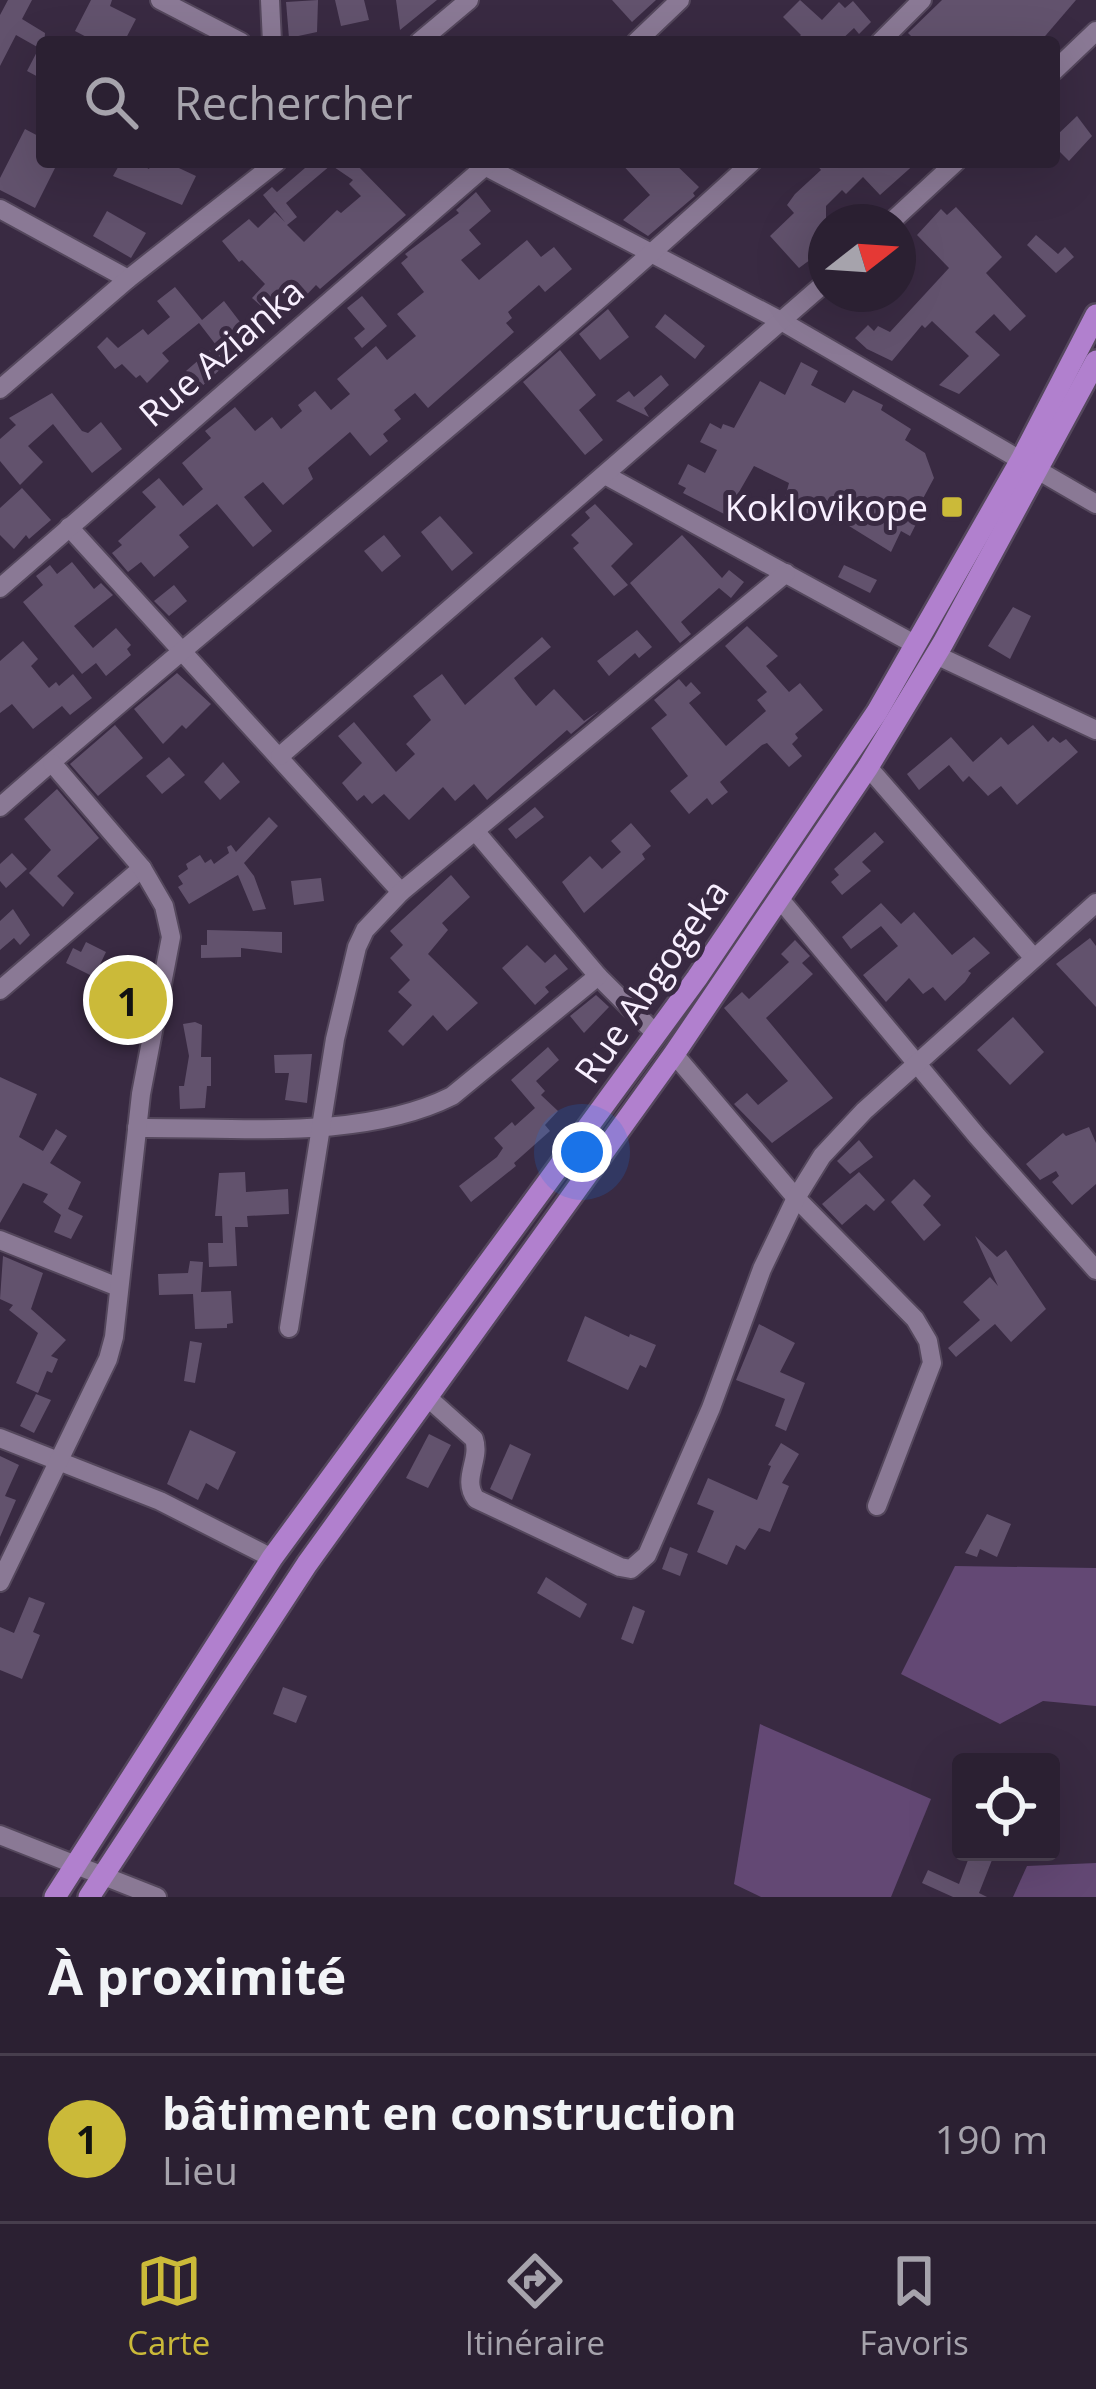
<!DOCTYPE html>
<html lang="fr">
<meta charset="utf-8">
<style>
body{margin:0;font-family:"Open Sans",sans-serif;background:#372d3e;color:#f1f3f6}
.controls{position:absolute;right:36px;bottom:36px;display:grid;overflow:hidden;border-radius:12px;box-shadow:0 12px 48px #0002}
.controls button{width:108px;height:108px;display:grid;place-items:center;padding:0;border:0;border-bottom:3px solid #473e4d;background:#2b2032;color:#f1f3f6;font:60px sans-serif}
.compass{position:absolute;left:808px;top:204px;width:108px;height:108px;border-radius:50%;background:#2b2032;box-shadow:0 12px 48px #0002;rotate:73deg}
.you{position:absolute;left:582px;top:1152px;width:42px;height:42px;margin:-30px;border:9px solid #fff;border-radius:50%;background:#1a73e8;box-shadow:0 0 0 18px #1a73e833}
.badge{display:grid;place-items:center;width:78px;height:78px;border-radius:50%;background:#cbba39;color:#111;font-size:39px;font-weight:700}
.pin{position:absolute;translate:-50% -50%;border:6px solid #fff;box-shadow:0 3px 12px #0006}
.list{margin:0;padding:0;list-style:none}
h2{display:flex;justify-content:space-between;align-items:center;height:156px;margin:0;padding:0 48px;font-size:51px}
h2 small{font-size:39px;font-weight:400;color:#a6a3ac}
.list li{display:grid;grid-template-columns:78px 1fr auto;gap:36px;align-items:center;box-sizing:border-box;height:168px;padding:0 48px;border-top:3px solid #473e4d}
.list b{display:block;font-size:45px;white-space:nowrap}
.list p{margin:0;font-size:39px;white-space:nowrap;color:#a6a3ac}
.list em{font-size:39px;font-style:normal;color:#a6a3ac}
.icon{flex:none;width:66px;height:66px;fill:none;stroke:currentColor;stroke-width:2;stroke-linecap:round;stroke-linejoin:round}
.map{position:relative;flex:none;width:1096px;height:1897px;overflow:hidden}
.search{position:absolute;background:#2b2032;box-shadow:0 12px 48px #0002;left:36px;right:36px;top:36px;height:132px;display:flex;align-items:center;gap:30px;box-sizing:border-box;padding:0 42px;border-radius:12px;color:#a6a3ac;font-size:45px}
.sheet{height:324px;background:#2b2032}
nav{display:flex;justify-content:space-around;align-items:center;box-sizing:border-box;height:168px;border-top:3px solid #473e4d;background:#2b2032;font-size:33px;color:#a6a3ac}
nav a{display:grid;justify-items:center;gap:6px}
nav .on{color:#cbba39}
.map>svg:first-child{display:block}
.green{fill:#634874}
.building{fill:#62526d;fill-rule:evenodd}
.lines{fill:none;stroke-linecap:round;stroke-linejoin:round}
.minor-casing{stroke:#54475c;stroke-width:22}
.major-casing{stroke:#54475c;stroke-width:26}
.minor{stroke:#8a7995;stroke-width:18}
.major{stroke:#b180ce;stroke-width:21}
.poi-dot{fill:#cbba39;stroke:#392a42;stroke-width:4.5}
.labels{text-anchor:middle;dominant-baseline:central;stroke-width:10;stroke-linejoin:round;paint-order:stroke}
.street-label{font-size:36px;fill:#f8efff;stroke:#392a42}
.poi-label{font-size:36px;fill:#f8efff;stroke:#392a42;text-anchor:end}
</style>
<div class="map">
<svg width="1096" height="1897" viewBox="0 0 1096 1897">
<rect width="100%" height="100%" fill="#392a42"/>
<g class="green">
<polygon points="955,1566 1096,1568 1096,1706 1043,1701 1000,1724 901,1674"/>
<polygon points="760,1724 931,1799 891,1897 761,1897 734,1884"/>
<polygon points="1096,1863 1096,1897 1013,1897 1027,1866"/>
</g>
<g class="building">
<polygon points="8,0 32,0 22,19 45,33 42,79 27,71 39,48 16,35 0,66 0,15"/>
<polygon points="91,0 112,0 110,6 136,19 124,42 96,42 75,31"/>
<polygon points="318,0 317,32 289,38 286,2"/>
<polygon points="335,0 364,0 369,20 341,26"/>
<polygon points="396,0 437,0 400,30"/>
<polygon points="612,0 656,0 632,22"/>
<polygon points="800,0 822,20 839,2 845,8 853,1 871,22 859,34 854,28 839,42 794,42 801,35 783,17"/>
<polygon points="942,0 1076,0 1040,42 917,42 908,33"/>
<polygon points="1077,116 1092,136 1069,161 1054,146 1054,138"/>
<polygon points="25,129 42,138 42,162 58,162 35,208 0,190 0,178"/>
<polygon points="121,162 137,162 149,169 152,162 166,162 196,176 182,205 113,176"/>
<path d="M312,162H354L406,215L320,289L316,285L280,323L252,298L265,284L242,260L239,262L222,241L249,219L258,228L275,212L285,222L263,195L272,187L277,192ZM331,165L353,180L349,184L361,196L341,213L337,210L304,242L287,225L297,217L286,203Z"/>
<polygon points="620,162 673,162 699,187 693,193 695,196 648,236 623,220 650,195"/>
<polygon points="814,162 917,162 880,195 863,177 846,194 842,190 826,206 826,248 799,268 770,236 794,213 787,205 795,194 821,170"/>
<polygon points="476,192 491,211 469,230 481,244 461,260 479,280 527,240 541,257 554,247 572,269 545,292 539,285 508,312 512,318 506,323 514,332 428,408 415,393 394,410 401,419 383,434 388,441 370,456 350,432 308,468 313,479 283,505 263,482 244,497 272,531 253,547 217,504 179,535 189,547 154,577 141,562 128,572 112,553 122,545 118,541 156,507 142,492 159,478 183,506 203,489 182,463 211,438 205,431 235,407 255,431 272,417 281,429 302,411 298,405 315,391 331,410 350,394 337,379 376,346 387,360 416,336 397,314 424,292 401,263 408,257 405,254 459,213 456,210"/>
<polygon points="956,207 1002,257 986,273 1026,316 1010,331 994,314 975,332 1000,355 959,394 939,385 969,356 932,321 925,328 922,325 892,361 867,349 855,338 868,325 874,331 878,326 890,332 949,268 917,235 941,209 947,215"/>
<polygon points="107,211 146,233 131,258 93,236"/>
<polygon points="1036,235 1058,254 1065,247 1074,257 1056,273 1027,245"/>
<polygon points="175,287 202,320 224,301 253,339 200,388 186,371 216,345 199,323 162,353 169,361 147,383 140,375 136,378 122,364 115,369 97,347 107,337 118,348 143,329 148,335 170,317 157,301"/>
<polygon points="362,296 387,326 362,348 354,338 365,329 347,308"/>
<polygon points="608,309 629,337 600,360 579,334"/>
<polygon points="665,314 705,346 695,359 655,327"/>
<polygon points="560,350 596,395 579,410 603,440 585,455 523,382"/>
<polygon points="801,362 818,371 811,385 845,403 853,390 883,405 881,410 911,429 905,440 925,453 934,478 911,521 916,524 910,536 901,531 891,552 841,521 846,511 824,499 814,518 784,501 789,483 754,466 735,499 738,501 730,517 683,493 686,488 678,484 688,464 705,473 717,450 700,442 710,423 721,429 723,424 734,428 760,381 785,395"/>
<polygon points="661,375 669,385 644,408 649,417 616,401 629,391 634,397"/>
<polygon points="52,393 82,431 88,433 101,422 122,449 92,473 53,424 28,446 43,462 20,485 0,461 0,439 16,425 9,418"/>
<polygon points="22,488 51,520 29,539 26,535 14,549 0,535 0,508"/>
<polygon points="595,504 633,544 611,566 628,585 614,596 573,548 579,543 571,535 590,518 585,512"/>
<polygon points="440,516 473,553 452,571 421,532"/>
<polygon points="384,535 401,556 382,572 364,551"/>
<polygon points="682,535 722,578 729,570 744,582 731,598 719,588 681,622 691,634 680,643 630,583"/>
<polygon points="72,562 94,589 101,583 113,595 74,626 93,648 116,628 131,645 127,649 131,655 106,676 96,663 82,674 23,602 43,585 36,576 50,565 57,574"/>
<polygon points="844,565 877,580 870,593 838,577"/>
<polygon points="174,585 187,601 169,616 154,601"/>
<polygon points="1013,607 1031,616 1010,659 988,646"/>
<polygon points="747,626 778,656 766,666 789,692 800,683 823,710 795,734 798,738 792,744 802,756 789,767 767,743 762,745 720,782 728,792 712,805 707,798 689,814 670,791 688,776 651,728 667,715 654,700 679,679 686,687 691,682 701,693 689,703 726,746 766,711 757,700 767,692 725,646"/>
<polygon points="637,630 652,647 639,658 635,653 609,676 597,661"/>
<polygon points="542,637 551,647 514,678 522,689 536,706 554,689 584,721 600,710 571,734 567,730 487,800 474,784 455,801 443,787 409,820 384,794 372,804 364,795 357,801 342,783 362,763 338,736 354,722 396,772 415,754 406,744 431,720 413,696 442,674 465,705"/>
<polygon points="23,641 38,659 31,666 49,688 56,682 59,686 73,674 92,698 70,715 62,706 33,729 12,704 0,713 0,661"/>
<polygon points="177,673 211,704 186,729 182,725 163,744 134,709"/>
<polygon points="115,725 143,758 98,796 70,764"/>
<polygon points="1033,725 1048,742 1053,737 1060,743 1066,739 1078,752 1017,805 1001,786 988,796 969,776 963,782 949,765 919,790 907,774 951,737 973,762 1001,737 1008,745"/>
<polygon points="169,757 185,775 162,794 146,776"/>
<polygon points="223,762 240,782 220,800 204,782"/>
<polygon points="57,789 99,838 57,876 74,893 63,907 29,873 51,850 24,819"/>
<polygon points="535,807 544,817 516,839 508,829"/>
<polygon points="269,817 278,826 244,863 254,876 266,909 253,911 238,875 189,904 178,887 183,884 178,876 188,869 186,864 200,855 205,863 211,859 214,864 229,853 227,847 231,845 236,852"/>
<polygon points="631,823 651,846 642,854 645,859 584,913 562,882 590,856 602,869 621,852 611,841"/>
<polygon points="875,832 884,842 862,862 871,871 842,895 831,882 839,875 834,869"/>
<polygon points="12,853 27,869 6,888 0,881 0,864"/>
<polygon points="451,875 470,897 442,923 448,930 428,954 478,1003 447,1031 433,1015 403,1046 388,1031 412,1005 398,992 410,980 390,958 403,945 390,931"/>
<polygon points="321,878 324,901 294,905 291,881"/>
<polygon points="881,903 901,924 914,912 952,955 974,937 990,953 968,971 971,973 965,982 945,1001 933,987 923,994 909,978 886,1002 863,975 898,946 881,926 851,949 842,937"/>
<polygon points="13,909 30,935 20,945 14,938 0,950 0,921"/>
<polygon points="207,930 282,932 282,953 241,948 241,957 201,958 201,945 207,945"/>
<polygon points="1090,938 1096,946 1096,1007 1056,964"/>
<polygon points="795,940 810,956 802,963 813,974 766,1018 833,1098 772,1143 734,1104 747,1093 758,1105 788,1081 724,1008 742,992 749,999 789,962 781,954"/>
<polygon points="86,942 106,952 94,977 66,963 73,948 81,952"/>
<polygon points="527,945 545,963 555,954 568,969 545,987 549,992 535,1005 502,968"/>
<polygon points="118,981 145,988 138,1018 111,1011"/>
<polygon points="596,995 609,1007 584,1033 570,1016"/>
<polygon points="1013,1017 1044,1052 1010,1085 977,1050"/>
<polygon points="195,1022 202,1025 201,1057 211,1057 211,1086 207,1086 205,1108 180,1109 179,1086 184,1086 189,1056 183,1024"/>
<polygon points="548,1047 559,1060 536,1081 545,1091 541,1095 558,1111 545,1125 550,1131 514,1163 516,1166 471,1202 459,1186 497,1157 503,1148 494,1138 512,1122 515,1126 535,1108 511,1080"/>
<polygon points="312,1054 307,1103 285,1100 289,1073 275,1073 274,1055"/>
<polygon points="0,1077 37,1094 19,1137 43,1151 56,1129 67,1136 50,1163 81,1182 68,1209 83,1216 71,1239 54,1232 61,1215 43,1202 48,1194 23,1183 0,1223"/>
<polygon points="1089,1127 1096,1143 1096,1184 1072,1205 1052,1182 1059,1176 1056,1171 1040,1180 1026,1164 1063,1133 1066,1136"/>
<polygon points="859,1140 873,1157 850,1174 837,1161"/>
<polygon points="245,1172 246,1192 288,1189 289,1214 247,1216 248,1227 235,1227 237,1266 209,1267 208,1243 223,1243 222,1216 215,1216 219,1173"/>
<polygon points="859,1172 885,1200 874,1211 866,1204 842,1225 822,1204"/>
<polygon points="914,1179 931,1196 923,1205 941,1225 924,1241 891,1202"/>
<polygon points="975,1236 997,1257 1006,1250 1046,1309 1011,1342 995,1324 956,1357 948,1348 980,1320 963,1302 990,1277 998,1286"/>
<polygon points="3,1256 43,1273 31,1309 66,1340 51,1356 58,1359 52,1373 47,1371 38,1393 16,1383 38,1333 9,1310 13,1305 0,1299"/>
<polygon points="190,1261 203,1262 201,1292 231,1291 233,1323 227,1324 227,1328 195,1329 193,1294 159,1295 158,1274 188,1273"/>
<polygon points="585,1316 629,1337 630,1334 656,1345 646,1368 640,1365 628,1390 567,1361"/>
<polygon points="759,1324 795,1343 780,1372 805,1383 786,1431 775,1426 785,1399 736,1380"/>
<polygon points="190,1341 202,1343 195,1383 184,1381"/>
<polygon points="36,1394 51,1400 34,1433 20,1426"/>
<polygon points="190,1430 236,1452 218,1490 206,1483 198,1500 167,1484"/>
<polygon points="429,1434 451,1445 428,1488 406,1478"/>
<polygon points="781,1443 799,1454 782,1483 789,1486 770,1532 759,1528 745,1550 736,1545 727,1565 697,1552 714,1511 697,1504 708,1478 757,1500 771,1466 768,1465"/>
<polygon points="510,1444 531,1454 512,1500 490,1489"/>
<polygon points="0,1456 19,1465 5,1496 16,1500 0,1537"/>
<polygon points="987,1514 1011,1524 997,1557 980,1549 977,1557 965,1553"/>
<polygon points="670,1547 688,1554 680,1576 662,1569"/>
<polygon points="546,1577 587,1604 580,1618 537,1593"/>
<polygon points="29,1597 45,1603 33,1632 40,1635 22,1679 0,1670 0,1627 14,1633"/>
<polygon points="633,1606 645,1611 633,1644 621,1639"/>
<polygon points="283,1687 307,1696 296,1723 273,1714"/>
<polygon points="971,1852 992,1860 979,1893 987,1897 953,1897 922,1883 928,1870 959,1884"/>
</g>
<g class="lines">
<defs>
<g id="minor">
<polyline points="160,0 241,42"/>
<polyline points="270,0 272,42"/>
<polyline points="419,42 469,0"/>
<polyline points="636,42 680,0"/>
<polyline points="880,42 922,0"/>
<polyline points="1054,71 1096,31"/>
<polyline points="477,162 783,322 1096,504"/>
<polyline points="0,209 128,279"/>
<polyline points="891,222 956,162"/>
<polyline points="0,389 128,279 277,162"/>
<polyline points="607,476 916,645"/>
<polyline points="69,527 401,892"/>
<polyline points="0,588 490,162"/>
<polyline points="936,655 1096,730"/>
<polyline points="280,756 826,282"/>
<polyline points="868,767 1033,957"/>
<path d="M0,807C248,589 510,386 752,162"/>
<polyline points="476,832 598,976 656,1034"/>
<polyline points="779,898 977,1136 1096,1270"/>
<polyline points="0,990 142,868"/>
<polyline points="674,1054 796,1198 915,1319 928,1341 932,1363 877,1506"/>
<path d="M137,1128C236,1127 362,1141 452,1096L598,976"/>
<polyline points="0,1240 118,1287"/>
<polyline points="289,1328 335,1039 357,947 365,930 401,892 786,573"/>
<path d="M426,1396L474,1439C481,1460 461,1479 476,1499L620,1567L631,1569L647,1555L711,1408L762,1269L796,1198L822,1156L864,1111L1096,903"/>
<polyline points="0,1438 160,1501 272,1558"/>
<polyline points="0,1582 108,1359 114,1337 141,1094 171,937 164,906 142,868 52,763"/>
<polyline points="0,1835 157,1897"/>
</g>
<g id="major">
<polyline points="55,1897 272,1558 697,978 877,712 1021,460 1096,315"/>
<polyline points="89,1897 307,1564 674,1054 868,767 943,643 1096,361"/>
</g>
</defs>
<use href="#minor" class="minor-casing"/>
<use href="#major" class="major-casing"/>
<use href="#minor" class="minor"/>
<use href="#major" class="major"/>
</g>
<rect class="poi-dot" x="940" y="495" width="24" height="24" rx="6"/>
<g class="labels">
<g class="street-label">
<text transform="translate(221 352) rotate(-41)">Rue Azianka</text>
<text transform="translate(651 981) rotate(-55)">Rue Abgogeka</text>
</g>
<g class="poi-label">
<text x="928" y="507">Koklovikope</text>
</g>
</g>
</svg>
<div class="controls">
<button><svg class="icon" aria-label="locate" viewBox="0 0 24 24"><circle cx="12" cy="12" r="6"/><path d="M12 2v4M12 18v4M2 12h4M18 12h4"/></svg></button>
</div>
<svg class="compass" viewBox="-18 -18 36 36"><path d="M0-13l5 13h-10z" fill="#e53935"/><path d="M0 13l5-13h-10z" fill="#a6a3ac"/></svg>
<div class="you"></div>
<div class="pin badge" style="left:128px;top:1000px">1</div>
<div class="search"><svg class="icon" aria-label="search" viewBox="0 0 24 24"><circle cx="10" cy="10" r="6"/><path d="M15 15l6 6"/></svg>Rechercher</div>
</div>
<section class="sheet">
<h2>À proximité<small></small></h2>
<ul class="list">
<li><span class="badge">1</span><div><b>bâtiment en construction</b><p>Lieu</p></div><em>190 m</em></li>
</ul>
</section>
<nav>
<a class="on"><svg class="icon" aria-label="map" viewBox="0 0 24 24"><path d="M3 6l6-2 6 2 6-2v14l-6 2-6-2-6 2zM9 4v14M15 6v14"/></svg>Carte</a>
<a><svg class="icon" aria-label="directions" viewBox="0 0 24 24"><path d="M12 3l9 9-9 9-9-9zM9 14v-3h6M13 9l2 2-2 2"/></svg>Itinéraire</a>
<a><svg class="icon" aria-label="saved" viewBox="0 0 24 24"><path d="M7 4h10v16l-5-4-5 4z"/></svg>Favoris</a>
</nav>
